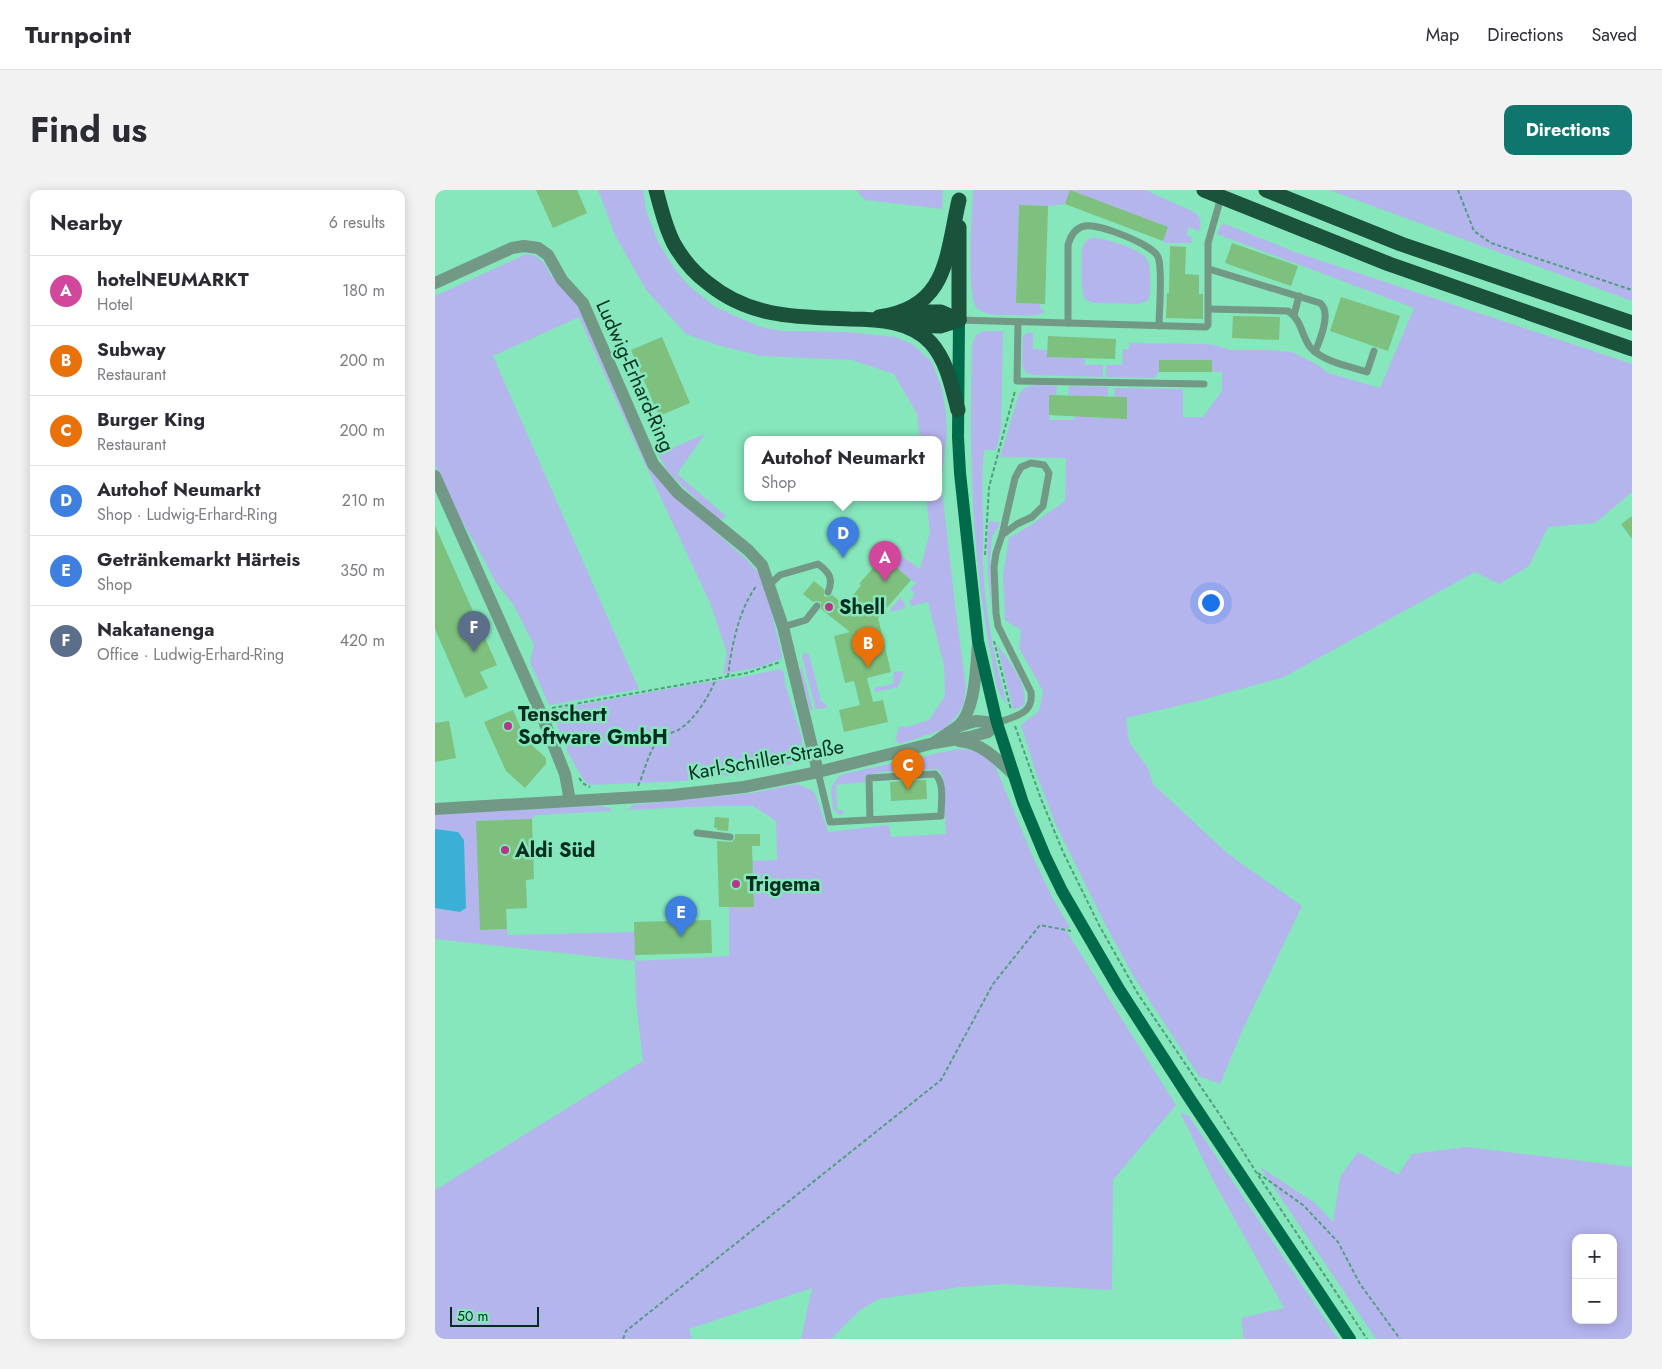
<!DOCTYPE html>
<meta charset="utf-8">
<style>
body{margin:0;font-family:Jost,sans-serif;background:#f2f2f3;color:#2b2b33}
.controls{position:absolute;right:15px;bottom:15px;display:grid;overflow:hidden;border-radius:10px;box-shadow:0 2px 12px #0003}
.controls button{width:45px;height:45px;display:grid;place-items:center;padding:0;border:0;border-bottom:1px solid #e1e1e2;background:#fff;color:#2b2b33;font:25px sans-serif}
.scale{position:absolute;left:15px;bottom:12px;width:89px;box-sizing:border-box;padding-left:5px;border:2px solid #032e1f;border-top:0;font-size:14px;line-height:18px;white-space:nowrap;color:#032e1f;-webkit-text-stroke:4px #86e6bc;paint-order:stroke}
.you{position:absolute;left:775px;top:412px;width:18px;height:18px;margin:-12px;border:4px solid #fff;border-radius:50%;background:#1a73e8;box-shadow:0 0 0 8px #1a73e833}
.badge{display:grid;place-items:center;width:32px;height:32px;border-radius:50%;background:#0f766e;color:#fff;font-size:16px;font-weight:700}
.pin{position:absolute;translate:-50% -41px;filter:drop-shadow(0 1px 2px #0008)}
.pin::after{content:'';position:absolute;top:26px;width:18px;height:15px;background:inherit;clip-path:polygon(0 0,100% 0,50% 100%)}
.popup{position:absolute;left:309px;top:246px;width:198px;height:65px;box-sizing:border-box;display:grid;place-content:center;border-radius:10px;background:#fff;filter:drop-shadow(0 1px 4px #0005);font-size:16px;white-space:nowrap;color:#7c7c81}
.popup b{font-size:19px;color:#2b2b33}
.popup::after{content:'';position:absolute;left:50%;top:100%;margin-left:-10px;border:10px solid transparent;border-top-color:#fff}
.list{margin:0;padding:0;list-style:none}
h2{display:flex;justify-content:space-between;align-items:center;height:65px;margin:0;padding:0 20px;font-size:21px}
h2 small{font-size:16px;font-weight:400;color:#7c7c81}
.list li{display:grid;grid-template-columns:32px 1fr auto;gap:15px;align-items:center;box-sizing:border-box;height:70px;padding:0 20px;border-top:1px solid #e1e1e2}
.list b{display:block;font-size:19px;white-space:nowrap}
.list p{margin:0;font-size:16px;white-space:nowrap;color:#7c7c81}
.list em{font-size:16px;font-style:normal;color:#7c7c81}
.map{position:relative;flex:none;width:1197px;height:1149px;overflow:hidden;border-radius:10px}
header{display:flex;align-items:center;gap:30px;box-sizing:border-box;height:70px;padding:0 25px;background:#fff;border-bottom:1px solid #e1e1e2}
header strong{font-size:24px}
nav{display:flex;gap:28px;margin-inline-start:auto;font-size:18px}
.intro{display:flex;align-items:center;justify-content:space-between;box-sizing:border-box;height:120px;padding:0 30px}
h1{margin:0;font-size:35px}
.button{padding:12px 22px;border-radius:10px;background:#0f766e;color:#fff;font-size:18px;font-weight:700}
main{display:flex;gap:30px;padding:0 30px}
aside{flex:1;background:#fff;border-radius:10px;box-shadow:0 2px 12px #0003}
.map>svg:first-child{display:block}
.green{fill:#b5b5ee;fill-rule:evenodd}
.water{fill:#3bb0d7}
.building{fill:#7ec07e}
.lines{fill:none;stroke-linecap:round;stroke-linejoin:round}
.path{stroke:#529d7e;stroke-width:2;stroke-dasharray:4 2.5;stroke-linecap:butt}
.service{stroke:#719986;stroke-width:7}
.minor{stroke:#719986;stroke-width:12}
.tertiary{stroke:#719986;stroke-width:12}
.primary{stroke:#006a4a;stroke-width:12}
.motorway{stroke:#1a523c;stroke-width:15}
.poi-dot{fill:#b33889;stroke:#86e6bc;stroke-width:2}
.labels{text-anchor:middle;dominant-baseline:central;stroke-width:5;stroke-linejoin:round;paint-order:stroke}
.street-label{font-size:20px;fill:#032e1f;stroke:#86e6bc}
.poi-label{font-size:20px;font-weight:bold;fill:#032e1f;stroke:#86e6bc;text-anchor:start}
</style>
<header>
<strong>Turnpoint</strong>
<nav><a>Map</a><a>Directions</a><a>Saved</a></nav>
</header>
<div class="intro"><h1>Find us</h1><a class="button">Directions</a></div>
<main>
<aside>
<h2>Nearby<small>6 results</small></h2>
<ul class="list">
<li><span class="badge" style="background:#d1479c">A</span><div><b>hotelNEUMARKT</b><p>Hotel</p></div><em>180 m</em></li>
<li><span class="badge" style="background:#e8710a">B</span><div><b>Subway</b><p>Restaurant</p></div><em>200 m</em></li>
<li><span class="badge" style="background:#e8710a">C</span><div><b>Burger King</b><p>Restaurant</p></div><em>200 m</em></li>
<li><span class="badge" style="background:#3f7fe0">D</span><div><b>Autohof Neumarkt</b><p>Shop · Ludwig-Erhard-Ring</p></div><em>210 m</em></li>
<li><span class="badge" style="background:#3f7fe0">E</span><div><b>Getränkemarkt Härteis</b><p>Shop</p></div><em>350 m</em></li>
<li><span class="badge" style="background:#5c6f8a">F</span><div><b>Nakatanenga</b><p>Office · Ludwig-Erhard-Ring</p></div><em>420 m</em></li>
</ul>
</aside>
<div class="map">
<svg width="1197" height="1149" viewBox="0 0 1197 1149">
<rect width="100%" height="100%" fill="#86e6bc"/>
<g class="green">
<polygon points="163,0 208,0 211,21 223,52 239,78 253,95 280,117 325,137 347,141 411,142 460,147 477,154 497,172 507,199 511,224 512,244 506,291 520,415 531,498 529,513 522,526 509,539 465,554 460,549 465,536 472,537 494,530 510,506 509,476 493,412 477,416 474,412 480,404 475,399 482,392 476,390 448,366 455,358 485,379 495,342 491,307 503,307 503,249 485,249 482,224 459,184 417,170 326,166 282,155 251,144 211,100 180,45"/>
<polygon points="421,0 508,0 507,19 430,10"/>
<path d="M538,0H710L759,22C766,27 767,33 764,41L753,37L752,46L757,47L756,53H731L728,51L733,37L635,1L630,14L613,16L584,15L581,113L605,114V118L609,120V122C601,128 585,125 575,125C564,125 551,126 542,118C531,107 537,20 538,0Z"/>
<polygon points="894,0 1197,0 1197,111"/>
<path d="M790,34L860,62L1197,174V302L1160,333L1113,337L1094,376L1064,394L1040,382L849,487L763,511L691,528L694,552L713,578L718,594L793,664L867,716L807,841L785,894L764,886L699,787L671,736L621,635L601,583L586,535L604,521L608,501L584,458L586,440L570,430L568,385L574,348L596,335L630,311L631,268L565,267L584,204C592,191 609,195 622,196L621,205H614V230H639L640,205H633L634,196L673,197V206H657V228H692V207H680L679,198L748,199V227H768L787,201V182H777V170L724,171V182L719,188L671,187V175H687L688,159H694V153L770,154L779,155L795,160H835L857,162L883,175L893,183L945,198L979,118L782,44L786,35Z"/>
<path d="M656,48C668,47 705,59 711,68C716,74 715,85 715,92C715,99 716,105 712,111L703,114L664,113H658L650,109C645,100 646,66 648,56C650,52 652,50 656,48Z"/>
<path d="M91,64C106,66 110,73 116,86L120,88L142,114L232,299L312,370L325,385L333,408L347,466L346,469L324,477L288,484L292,463L275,413L197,246L144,127L58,166L204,499L114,515L95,472L99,455L79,416L60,391L41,355L22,323L0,274V106Z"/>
<path d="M548,141H568L566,239L561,260H549C547,283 547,306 548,329C549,344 547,360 548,375C550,422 559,469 572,514C560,503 559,480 556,465C536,363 534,258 537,155L541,145Z"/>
<polygon points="592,143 598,143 598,159 612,160 612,167 650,168 650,175 668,175 668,187 599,185 591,183 587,175 588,146"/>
<polygon points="270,244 242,284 291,326 288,329 284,329 280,327 233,282 223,264"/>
<polygon points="554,331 565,333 557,347 555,371 558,428 553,387 552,356"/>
<polygon points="465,408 469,412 470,418 456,422 456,419"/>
<path d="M562,455C573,469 594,496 589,515L584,518L578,519Z"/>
<polygon points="372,463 374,464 386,511 391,515 392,518 381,519 367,467 368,464"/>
<polygon points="366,475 378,520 375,520 365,483"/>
<path d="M345,479L349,482L350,494L367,548C367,560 366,570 354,575L297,585L247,591L155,595C142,588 124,542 119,526L123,520L128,518L260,494L308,487Z"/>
<polygon points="469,481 463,497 440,502 439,498 458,494 459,482"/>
<path d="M522,559C537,558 553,565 561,578L597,665L618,709L635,738L630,739L741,915L678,990L677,1100L569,1094L525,1097L444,1109L425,1120L396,1149H366L377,1098L254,1139L257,1149H0V1000L208,871L201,812L200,771L0,749V718L25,722L23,642L0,639V624L165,616L175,618L177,621L101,625L97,629L42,631L46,740L72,739L73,745L200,742V771L294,766V717L319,716L318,671L342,670L341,631L318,616H276L192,620L198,615L205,614L317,603L362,594L377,600L381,606L393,642L454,635L456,647L511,644L508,587L504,580L499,579L447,582L430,586V592L401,595L402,620L409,621V623L405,625L398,619L396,598L404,586L413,583Z"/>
<polygon points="745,922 754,926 903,1149 809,1149 806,1128 849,1118 780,994"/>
<path d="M1031,957L1197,977V1149H941L825,977L880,1013L898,1032L905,987L923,962L963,985L977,964ZM1141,1048H1178V1130H1141Z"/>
</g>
<polygon class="water" points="0,639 23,642 29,650 31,718 25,722 0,718"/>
<g class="building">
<polygon points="101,0 142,0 152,23 118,38"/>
<polygon points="635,0 733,37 728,51 630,14"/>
<polygon points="584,15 613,16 610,114 581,113"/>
<polygon points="797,53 863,76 856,96 790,73"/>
<polygon points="735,56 751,57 750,84 764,85 764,104 768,104 768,129 731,128 732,103 734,103"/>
<polygon points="906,107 965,126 953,161 895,141"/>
<polygon points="798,126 845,127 844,150 797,148"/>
<polygon points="613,146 681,149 680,169 612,167"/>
<polygon points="227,147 255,213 224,226 196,160"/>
<rect x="724" y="170" width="53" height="12"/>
<polygon points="614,205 692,207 692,229 614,225"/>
<polygon points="1197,326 1197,349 1186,334"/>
<polygon points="0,336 62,475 45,482 53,498 30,508 0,439"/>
<polygon points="448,366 476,390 443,428 456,482 432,488 438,512 448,510 453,532 409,542 404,520 425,515 419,491 410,493 399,446 415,442 386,419 386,412 382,411 378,412 368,404 379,391 389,399 389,406 393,407 397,405 410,416 426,395 424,394"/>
<polygon points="78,520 91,550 111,568 111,574 90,598 71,581 49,532"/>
<polygon points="14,531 21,568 0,572 0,533"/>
<polygon points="491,590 492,609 456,611 455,592"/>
<polygon points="280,627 294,628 293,641 282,640 282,638 279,638"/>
<polygon points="97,629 99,689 91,690 92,718 71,719 72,739 45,740 41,631"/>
<polygon points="300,644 325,644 325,656 317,656 319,717 284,717 282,651 297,652 300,648"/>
<polygon points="276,730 277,763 200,765 199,732"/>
</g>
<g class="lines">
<g class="path">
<polyline points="1023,0 1039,41 1056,53 1197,100"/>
<polyline points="550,365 554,297 580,201"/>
<polyline points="559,451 576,520"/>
<path d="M293,487C296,457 304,419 322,395"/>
<polyline points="117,518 312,483 345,472"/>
<polyline points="580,536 606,609 628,662 665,737 703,804 787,928 821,982 932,1149"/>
<polyline points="144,588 149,594 155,597"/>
<path d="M203,596C210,581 213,562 224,549C229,544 239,543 245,539C261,528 274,506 281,489"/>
<polyline points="823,983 868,1015 903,1052 925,1094 965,1149"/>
<polyline points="188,1149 191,1141 506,890 558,794 605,735 636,741"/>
</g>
<g class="service">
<path d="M774,79L885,113C897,122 885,150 880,162"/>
<path d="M774,119L853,121C867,130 866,145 875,157C888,172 914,176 932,182L939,161"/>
<polyline points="859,125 864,106"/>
<polyline points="524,130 771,137 773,135 773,53 786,7"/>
<polyline points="583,132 582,191 769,194"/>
<path d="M633,133V55C636,45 640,38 650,36C663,33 719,55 723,67C728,78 724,122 724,136"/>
<path d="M334,395L345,385L383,374C394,382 399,389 393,402"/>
<polyline points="348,437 371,430 382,416"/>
<path d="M562,533C579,526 599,525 596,502L563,436L561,423L559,377L561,363L567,345L582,334L597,327L608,316L614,283L609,275L596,273L586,277L580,288L567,345"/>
<path d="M383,582L395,632L506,626C506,613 510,593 500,584L434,588L435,630"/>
<polyline points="262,643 295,647"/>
</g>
<g class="minor">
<polyline points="0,93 77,58 89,56 103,58 113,65 127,90 148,113 218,274 243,303 313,360 327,375 348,437 383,582"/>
<polyline points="0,286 105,521 130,584 135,611"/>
</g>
<g class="tertiary">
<polyline points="524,536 541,531 562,533"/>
<path d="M524,551C547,553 562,569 578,584"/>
<path d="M500,552C507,547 515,542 522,537C541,522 541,476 543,454"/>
<polyline points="0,619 238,605 309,597 383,582 499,553 535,547 553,542 562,533"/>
</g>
<polyline class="primary" points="524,130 523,247 525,283 543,451 562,533 588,613 610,666 627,701 684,799 755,909 915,1149"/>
<g class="motorway">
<path d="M221,0C226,18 230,37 239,54C248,70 259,83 274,94C316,128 363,127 415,129C443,129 476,131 496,153C512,171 517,197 523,220"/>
<polyline points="769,0 954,74 1197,159"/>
<polyline points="831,0 966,54 1197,133"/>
<polyline points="524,37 524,130"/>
<polyline points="473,122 506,122 524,130"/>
<path d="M444,127C513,118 511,66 524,10"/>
<polyline points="472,135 505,136 524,130"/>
</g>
</g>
<g class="poi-dot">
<circle cx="394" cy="417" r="5"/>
<circle cx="73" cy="536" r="5"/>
<circle cx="70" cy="660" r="5"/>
<circle cx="301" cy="694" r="5"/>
</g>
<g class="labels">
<g class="street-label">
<text transform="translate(200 186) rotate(66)">Ludwig-Erhard-Ring</text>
<text transform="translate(331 570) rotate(-10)">Karl-Schiller-Straße</text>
</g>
<g class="poi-label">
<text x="404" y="417">Shell</text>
<text x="83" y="524">Tenschert<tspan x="83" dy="23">Software GmbH</tspan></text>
<text x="80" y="660">Aldi Süd</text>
<text x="311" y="694">Trigema</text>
</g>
</g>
</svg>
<div class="controls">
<button>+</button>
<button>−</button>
</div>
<div class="scale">50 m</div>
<div class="you"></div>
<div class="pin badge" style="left:450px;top:392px;background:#d1479c">A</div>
<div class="pin badge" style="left:433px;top:478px;background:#e8710a">B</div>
<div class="pin badge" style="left:473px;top:600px;background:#e8710a">C</div>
<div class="pin badge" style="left:408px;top:368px;background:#3f7fe0">D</div>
<div class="popup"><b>Autohof Neumarkt</b>Shop</div>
<div class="pin badge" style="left:246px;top:747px;background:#3f7fe0">E</div>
<div class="pin badge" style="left:39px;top:462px;background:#5c6f8a">F</div>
</div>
</main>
